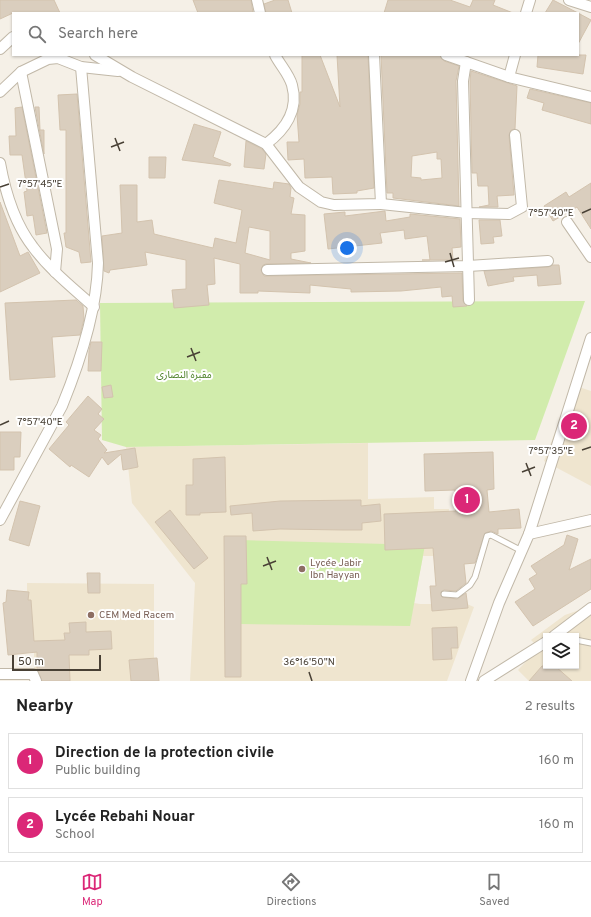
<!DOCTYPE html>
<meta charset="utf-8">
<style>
body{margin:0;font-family:Overpass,"Noto Sans Arabic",sans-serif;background:#f2f2f2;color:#222}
.controls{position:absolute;right:12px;bottom:12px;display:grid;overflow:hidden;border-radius:0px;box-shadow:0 1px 3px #0004}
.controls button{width:36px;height:36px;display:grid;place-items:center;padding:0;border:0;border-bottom:1px solid #e0e0e0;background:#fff;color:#222;font:20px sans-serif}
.scale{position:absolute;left:12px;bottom:10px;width:89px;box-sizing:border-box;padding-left:4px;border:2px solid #484035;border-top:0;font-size:11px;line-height:14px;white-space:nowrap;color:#484035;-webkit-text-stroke:3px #fff;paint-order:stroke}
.you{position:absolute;left:347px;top:248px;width:14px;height:14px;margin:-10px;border:3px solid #fff;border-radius:50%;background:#1a73e8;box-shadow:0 0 0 6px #1a73e833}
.badge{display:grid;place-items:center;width:26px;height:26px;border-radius:50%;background:#db2777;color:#fff;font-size:13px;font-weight:700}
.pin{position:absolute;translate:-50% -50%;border:2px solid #fff;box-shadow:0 1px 4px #0006}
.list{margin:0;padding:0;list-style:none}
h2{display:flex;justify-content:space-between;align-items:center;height:52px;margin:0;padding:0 16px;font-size:17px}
h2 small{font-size:13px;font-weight:400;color:#767676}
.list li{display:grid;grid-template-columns:26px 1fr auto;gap:12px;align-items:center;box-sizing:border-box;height:56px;margin:0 8px 8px;padding:0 8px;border:1px solid #e0e0e0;border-radius:0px}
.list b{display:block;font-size:15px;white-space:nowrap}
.list p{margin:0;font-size:13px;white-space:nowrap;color:#767676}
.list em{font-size:13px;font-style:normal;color:#767676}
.icon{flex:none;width:22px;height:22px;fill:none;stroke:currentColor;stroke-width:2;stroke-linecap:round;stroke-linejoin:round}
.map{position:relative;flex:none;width:591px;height:681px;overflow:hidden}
.search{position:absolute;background:#fff;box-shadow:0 1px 3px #0004;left:12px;right:12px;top:12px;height:44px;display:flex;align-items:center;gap:10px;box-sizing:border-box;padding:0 14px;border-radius:0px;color:#767676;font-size:15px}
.sheet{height:180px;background:#fff}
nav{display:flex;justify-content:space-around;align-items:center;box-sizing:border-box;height:56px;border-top:1px solid #e0e0e0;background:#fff;font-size:11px;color:#767676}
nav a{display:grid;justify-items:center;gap:2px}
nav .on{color:#db2777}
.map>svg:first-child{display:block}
.education{fill:#efe5cf;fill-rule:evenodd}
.green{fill:#d1ecac}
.building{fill:#dacebe;stroke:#d3c3ae;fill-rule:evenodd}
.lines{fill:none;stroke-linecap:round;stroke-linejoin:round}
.service-casing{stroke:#c1b8a8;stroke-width:7}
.minor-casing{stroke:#c1b8a8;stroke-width:12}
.service{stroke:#fff;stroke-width:5}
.minor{stroke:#fff;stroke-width:10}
.ticks{fill:none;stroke:#484035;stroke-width:1.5}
.education-dot{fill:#8d6e63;stroke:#fff;stroke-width:1.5}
.labels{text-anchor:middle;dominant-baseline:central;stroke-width:4;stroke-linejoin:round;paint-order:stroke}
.park-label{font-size:10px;fill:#497f23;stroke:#fff}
.education-label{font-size:10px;fill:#785e54;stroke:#fff;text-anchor:start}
.ticks-label{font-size:10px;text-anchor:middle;fill:#484035;stroke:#fff;stroke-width:4;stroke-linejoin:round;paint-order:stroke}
</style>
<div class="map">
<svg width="591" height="681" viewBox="0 0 591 681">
<rect width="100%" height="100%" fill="#f5f0e7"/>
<g class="education">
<polygon points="573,385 591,391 591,486 544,461"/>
<polygon points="368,443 368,499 434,497 434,509 449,509 445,556 423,556 414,603 420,604 467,604 474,607 447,681 190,681 195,583 132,503 126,447"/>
<polygon points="27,583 154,584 154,681 34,681 34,650 27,646"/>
<path d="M591,606V681H529L518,670L539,648L531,640L565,615ZM546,636H576V666H546Z"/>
</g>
<g class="green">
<polygon points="585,301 535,440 126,447 102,440 100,303"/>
<polygon points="240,540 425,545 410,626 240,624"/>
</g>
<g class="building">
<polygon points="0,0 54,0 60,13 13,13 0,19"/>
<polygon points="193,0 251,0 253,13 198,13"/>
<polygon points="275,0 288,0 292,13 266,13 264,4"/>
<polygon points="388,0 450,0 470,7 473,0 495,0 493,5 513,13 384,13"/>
<polygon points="553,0 578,13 545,13"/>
<polygon points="578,13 591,20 578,44"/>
<polygon points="302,55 320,55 340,107 337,55 368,55 374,188 357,191 357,193 333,194 332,177 305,178 304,159 288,160 287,142 299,142 297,115 300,104 300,92 302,92"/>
<path d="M381,55H440L444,61L459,66L456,81L459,206L393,198V193H387ZM437,152V159H441L442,178L421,180V178L411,177L412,156Z"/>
<polygon points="538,55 586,55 583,74 537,67"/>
<polygon points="471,71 517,86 515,129 511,130 509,135 514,195 497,196 498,207 479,207 489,205 488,186 478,186 477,173 472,173 470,81"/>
<polygon points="530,89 591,103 591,124 542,110 544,103 527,98"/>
<polygon points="77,94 91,262 81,263 79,252 66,247 64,233 66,233 66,130 60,130 58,95"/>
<polygon points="22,107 47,233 36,235 33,215 27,216 24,192 27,191 22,155 10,155 9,136 16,136 15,108"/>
<polygon points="35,107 39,107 40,130 44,130 44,154"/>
<polygon points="194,124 221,132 213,157 231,164 230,166 182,160"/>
<polygon points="246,141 262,149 266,154 264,169 244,167"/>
<polygon points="149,157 166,157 165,178 149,178"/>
<path d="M219,180L273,189L274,182L289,184L291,188L290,197L294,198L291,214L305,215V251L291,253V259L311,263L266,264L263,265L261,270L264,276L462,273L463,301L467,306L453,307L452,296L442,297L441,287L401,291L351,292V289L310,285V293L258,291V293H240V264L214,258L215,284L207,285L209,305L174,308L172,290L186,289V260L145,252L147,265L110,270L109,273L104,271L102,236L122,233L120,185H137V222L152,220L154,234L213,248L215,238L236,243L242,210L214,203ZM249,227L270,231V260L245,253Z"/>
<polygon points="591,183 591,229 577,207 553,221 544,206 566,192 569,197"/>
<polygon points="0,202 20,256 28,252 40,273 0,292"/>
<polygon points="385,211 386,221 410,217 410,214 460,219 461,247 452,248 453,260 422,260 430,260 427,236 405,239 404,230 380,233 382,243 328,249 324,214 345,212 345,216"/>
<polygon points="479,220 500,220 502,236 493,237 494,243 481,244"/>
<polygon points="553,265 559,265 561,284 538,286 537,275 513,277 514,281 488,286 484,271 548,267"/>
<polygon points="76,300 83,306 84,319 80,335 52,337 55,377 10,380 5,303"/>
<polygon points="91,342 102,342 101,371 88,371 89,351"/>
<polygon points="111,385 113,397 104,398 102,387"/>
<polygon points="88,396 102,409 98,414 104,419 94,430 101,435 98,439 107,450 104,453 135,448 138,467 123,470 121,454 108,465 102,457 89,477 71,465 70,467 49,449 69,425 66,422"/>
<polygon points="0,432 21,432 20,457 14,457 14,470 0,470"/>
<polygon points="493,452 494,489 487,490 489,512 519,509 521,528 498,529 498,534 491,531 485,533 475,563 464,564 466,583 456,591 444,590 441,592 442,597 457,599 466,593 468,608 432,611 430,586 436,586 433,548 385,550 384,514 456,511 455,490 425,491 424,454"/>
<polygon points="225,457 226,512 200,513 200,515 186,515 186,485 193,485 193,459"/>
<polygon points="361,500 361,506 380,504 381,521 362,523 362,530 344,530 280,529 253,531 252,513 231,515 230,506 280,501"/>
<polygon points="20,501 40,506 29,546 9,540"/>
<polygon points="170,510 208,558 194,569 155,522"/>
<polygon points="567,535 578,539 569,570 591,559 591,589 533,626 515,602 535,589 529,579 537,574 531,566 564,545"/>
<polygon points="224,536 246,536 247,584 241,584 241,677 225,677"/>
<polygon points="87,573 100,573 100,593 88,593"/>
<polygon points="7,590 29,592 28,600 31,600 34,641 65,640 64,633 70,633 69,623 86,622 86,632 111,631 112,649 89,650 89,655 69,655 70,681 42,681 37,669 37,652 8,655 3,603 6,602"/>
<polygon points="457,627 458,648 451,648 452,659 433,660 432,628"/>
<polygon points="157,658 159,681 131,681 129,660"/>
<polygon points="542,666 555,666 572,681 529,681"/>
</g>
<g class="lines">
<defs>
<g id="service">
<polyline points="444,594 457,595 470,585 475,577 487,536 491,535 522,551"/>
<polyline points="576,640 591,643"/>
</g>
<g id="minor">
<polyline points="257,0 260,13"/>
<polyline points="569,0 591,7"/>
<polyline points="526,13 530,0"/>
<polyline points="0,49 13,37"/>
<polyline points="95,55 132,77 266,144 299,187 321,202 334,205 381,204 374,55"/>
<polyline points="446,55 509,77 591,97"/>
<polyline points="466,62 463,81 469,300"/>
<polyline points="21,72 57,249 55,272"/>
<polyline points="509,77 515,55"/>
<polyline points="0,92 21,72 48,59 58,58 81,67 118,71"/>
<path d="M266,144C285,130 299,110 292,85C289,74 280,65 275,55"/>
<path d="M0,163C5,191 15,224 33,247C50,270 73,288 94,307"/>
<polyline points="381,204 467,213 509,214 522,207 515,135"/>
<polyline points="567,222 591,257"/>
<polyline points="267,270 468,266 548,261"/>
<path d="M0,520L62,406C80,362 97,311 98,263L81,67"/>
<polyline points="529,534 591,520"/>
<polyline points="554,636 591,608"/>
<polyline points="0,674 33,674 36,681"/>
<polyline points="471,681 499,603 529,534 591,338"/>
<polyline points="484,681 546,642"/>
</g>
</defs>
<use href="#service" class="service-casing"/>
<use href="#minor" class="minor-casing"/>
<use href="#service" class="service"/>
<use href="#minor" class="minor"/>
</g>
<path class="ticks" d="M115,138L120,151M111,147L124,142M0,187L9,184M582,213L591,209M450,253L454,267M445,262L459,258M191,348L196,361M187,357L200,352M0,425L9,421M582,450L591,447M526,463L531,476M522,472L535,467M267,557L272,570M263,566L276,561M309,672L312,681"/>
<g class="education-dot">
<circle cx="302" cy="569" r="4"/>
<circle cx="91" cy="615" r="4"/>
</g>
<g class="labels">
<g class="park-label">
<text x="184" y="375">مقبرة النصارى</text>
</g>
<g class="education-label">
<text x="310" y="563">Lycée Jabir<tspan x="310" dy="12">Ibn Hayyan</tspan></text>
<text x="99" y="615">CEM Med Racem</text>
</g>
</g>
<g class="ticks-label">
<text x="40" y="187">7°57'45"E</text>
<text x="551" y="216">7°57'40"E</text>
<text x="40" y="425">7°57'40"E</text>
<text x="551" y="454">7°57'35"E</text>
<text x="309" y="665">36°16'50"N</text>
</g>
</svg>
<div class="controls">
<button><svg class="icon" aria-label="layers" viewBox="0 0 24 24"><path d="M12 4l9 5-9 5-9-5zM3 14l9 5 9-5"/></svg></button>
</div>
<div class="scale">50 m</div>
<div class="you"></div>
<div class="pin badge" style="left:467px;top:500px">1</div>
<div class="pin badge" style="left:574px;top:426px">2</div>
<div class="search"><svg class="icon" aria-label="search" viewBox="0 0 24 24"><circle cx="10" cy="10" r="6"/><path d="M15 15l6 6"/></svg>Search here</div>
</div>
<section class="sheet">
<h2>Nearby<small>2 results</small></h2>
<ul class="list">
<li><span class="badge">1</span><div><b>Direction de la protection civile</b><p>Public building</p></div><em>160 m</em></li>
<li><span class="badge">2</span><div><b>Lycée Rebahi Nouar</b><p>School</p></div><em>160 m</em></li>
</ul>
</section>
<nav>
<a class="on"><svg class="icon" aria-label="map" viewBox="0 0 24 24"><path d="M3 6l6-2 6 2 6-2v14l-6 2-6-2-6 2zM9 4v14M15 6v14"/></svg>Map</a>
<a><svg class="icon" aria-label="directions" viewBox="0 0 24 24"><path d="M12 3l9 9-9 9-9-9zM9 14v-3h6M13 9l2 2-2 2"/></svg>Directions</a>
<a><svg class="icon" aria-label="saved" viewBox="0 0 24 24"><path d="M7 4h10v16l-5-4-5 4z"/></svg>Saved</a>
</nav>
